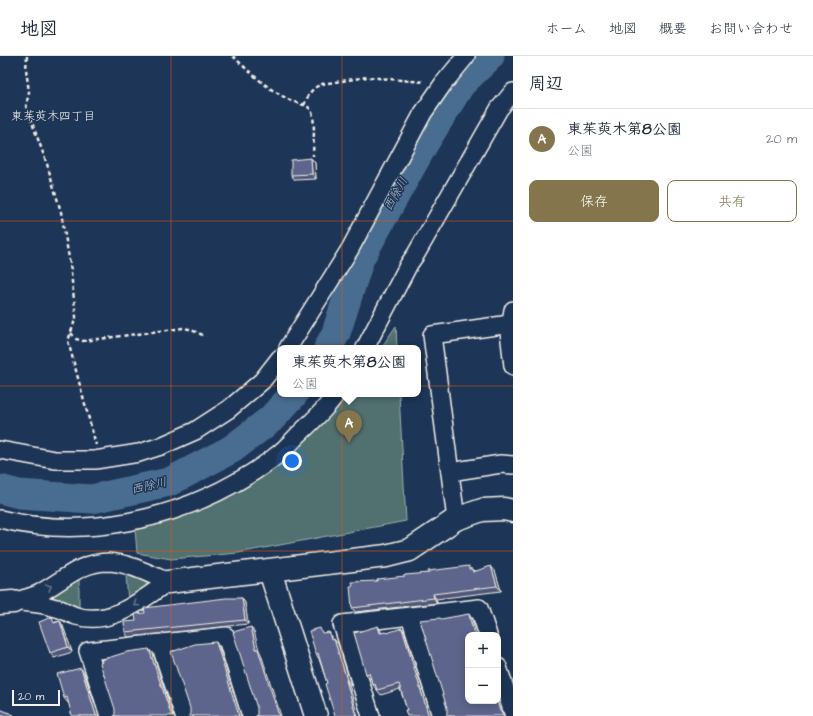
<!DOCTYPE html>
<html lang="ja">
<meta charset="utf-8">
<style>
body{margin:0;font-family:"Architects Daughter","Klee One",sans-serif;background:#f2f2f3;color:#1f2937}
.controls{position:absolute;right:12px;bottom:12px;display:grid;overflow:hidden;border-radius:8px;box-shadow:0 2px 10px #0003}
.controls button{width:36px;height:36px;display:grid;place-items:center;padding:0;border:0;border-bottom:1px solid #e0e1e3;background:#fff;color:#1f2937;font:20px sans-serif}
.scale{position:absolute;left:12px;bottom:10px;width:48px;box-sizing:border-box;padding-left:4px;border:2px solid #f4f1e8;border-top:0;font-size:11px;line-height:14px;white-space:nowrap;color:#f4f1e8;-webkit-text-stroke:3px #1d3557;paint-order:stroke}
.you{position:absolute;left:292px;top:405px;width:14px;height:14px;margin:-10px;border:3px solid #fff;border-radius:50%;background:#1a73e8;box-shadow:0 0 0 6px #1a73e833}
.badge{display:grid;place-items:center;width:26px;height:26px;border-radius:50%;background:#84754c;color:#fff;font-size:13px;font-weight:700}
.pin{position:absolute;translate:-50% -33px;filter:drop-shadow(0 1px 2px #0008)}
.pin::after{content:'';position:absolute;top:21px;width:14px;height:12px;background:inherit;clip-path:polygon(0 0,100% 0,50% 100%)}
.popup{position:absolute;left:277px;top:289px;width:144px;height:52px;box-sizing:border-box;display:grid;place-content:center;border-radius:8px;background:#fff;filter:drop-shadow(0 1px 3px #0005);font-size:13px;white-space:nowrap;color:#747a83}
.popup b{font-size:15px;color:#1f2937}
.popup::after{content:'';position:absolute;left:50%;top:100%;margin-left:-8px;border:8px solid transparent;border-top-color:#fff}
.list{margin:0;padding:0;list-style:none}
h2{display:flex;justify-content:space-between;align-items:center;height:52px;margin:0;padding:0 16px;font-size:17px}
h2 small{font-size:13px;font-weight:400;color:#747a83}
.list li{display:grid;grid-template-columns:26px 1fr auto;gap:12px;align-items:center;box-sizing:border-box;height:60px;padding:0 16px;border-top:1px solid #e0e1e3}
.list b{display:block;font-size:15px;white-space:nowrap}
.list p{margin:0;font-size:13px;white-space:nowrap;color:#747a83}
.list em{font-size:13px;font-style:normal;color:#747a83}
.actions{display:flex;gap:8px;padding:12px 16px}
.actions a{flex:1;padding:9px 0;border:1px solid #84754c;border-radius:8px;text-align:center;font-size:14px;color:#84754c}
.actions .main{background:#84754c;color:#fff}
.map{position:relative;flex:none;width:513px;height:660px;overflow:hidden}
header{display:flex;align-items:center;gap:24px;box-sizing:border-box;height:56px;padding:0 20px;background:#fff;border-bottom:1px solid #e0e1e3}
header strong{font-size:19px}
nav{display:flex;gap:22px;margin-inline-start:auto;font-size:14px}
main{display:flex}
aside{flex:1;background:#fff}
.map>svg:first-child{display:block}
.green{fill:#51706f;stroke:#a2b0ac}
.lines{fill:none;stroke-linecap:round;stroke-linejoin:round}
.river{stroke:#496d90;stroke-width:29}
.street-casing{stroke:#f4f1e8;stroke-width:20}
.secondary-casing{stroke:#f4f1e8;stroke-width:25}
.path{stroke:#f4f1e8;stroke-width:2.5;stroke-dasharray:4 3;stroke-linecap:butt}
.street{stroke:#1d3557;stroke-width:17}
.secondary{stroke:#1d3557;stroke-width:22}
.wall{fill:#505778;stroke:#f4f1e8}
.shaded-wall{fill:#414762;stroke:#f4f1e8}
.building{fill:#5d658c;stroke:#f4f1e8}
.oneway{stroke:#68778a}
.grid{fill:none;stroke:#e8590c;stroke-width:1;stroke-opacity:0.55}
.labels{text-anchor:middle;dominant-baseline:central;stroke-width:3;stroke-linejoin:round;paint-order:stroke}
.neighbourhood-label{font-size:12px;fill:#f4f1e8;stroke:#1d3557}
.water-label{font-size:12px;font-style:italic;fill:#b8c3c9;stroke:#1d3557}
</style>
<header>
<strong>地図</strong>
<nav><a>ホーム</a><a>地図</a><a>概要</a><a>お問い合わせ</a></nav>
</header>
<main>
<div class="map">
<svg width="513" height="660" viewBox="0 0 513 660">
<rect width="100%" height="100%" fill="#1d3557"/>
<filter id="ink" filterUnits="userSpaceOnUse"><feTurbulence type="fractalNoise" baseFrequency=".025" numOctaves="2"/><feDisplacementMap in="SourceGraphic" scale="8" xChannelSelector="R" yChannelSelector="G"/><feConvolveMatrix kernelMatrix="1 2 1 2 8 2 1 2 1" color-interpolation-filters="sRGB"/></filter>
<g filter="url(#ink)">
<g class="green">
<polygon points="396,270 397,292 381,292"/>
<polygon points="344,338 399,338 406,465 238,497 171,503 137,497 135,472 212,449 276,409"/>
<polygon points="79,519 79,556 51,546 49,539"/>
<polygon points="126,519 145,525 147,530 128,547"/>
</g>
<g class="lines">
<g class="river">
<polyline points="328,292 336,277 360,202 424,88 461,28 490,0"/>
<polyline points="0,433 19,438 92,443 169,426 232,393 271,363 294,338"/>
</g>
<defs>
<g id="street">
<polyline points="513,254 509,276 513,310"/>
<polyline points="288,292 350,193 423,57 443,28 466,0"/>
<polyline points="365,292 409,208 416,198 499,53 513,36"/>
<polyline points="0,394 55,404 95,404 139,397 161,390 195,375 229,353 262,325 280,302"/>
<polyline points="450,416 501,408 513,409"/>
<path d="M0,463C84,484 177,464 250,418C259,412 269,406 277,399C285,393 292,385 299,378C312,366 326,353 336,338"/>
<polyline points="456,463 432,279 510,268"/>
<path d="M13,546C22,543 32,541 40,537C64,524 80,506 109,506C129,507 150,518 168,526"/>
<path d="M20,546C32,547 44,548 56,552C63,553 69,558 76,560C112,570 140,545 168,526"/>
<polyline points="410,560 441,660"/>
<polyline points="160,588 184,660"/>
<polyline points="498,611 513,657"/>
<polyline points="109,660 88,595 226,580 251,660"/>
<polyline points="371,660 342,568 479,552 488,579"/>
</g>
<g id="secondary">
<polyline points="270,515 316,660"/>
<polyline points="168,526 386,500 410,494 456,463 482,454 504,453 513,455"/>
<polyline points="0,547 13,546"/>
</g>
</defs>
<use href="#street" class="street-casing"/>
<use href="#secondary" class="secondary-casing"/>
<g class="path">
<polyline points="27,0 26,13 29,36 26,50 47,108 61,156 70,208 76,261 68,285 96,389"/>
<path d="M233,0C250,17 270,35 292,45C298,48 307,48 311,54C316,63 313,90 313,100"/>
<polyline points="304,49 309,38 314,32 322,28 367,21 424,26"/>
<polyline points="71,277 76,283 83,285 183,272 189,273 205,280"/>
</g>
<use href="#street" class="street"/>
<use href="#secondary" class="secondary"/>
</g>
<g class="wall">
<polygon points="311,102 315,107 316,123 295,124 291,119"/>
<polygon points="472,513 474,515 495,515 501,535 436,543 437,547 355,556 352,552 353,530 377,525 405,520 429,517"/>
<polygon points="242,542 245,547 248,568 128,581 125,576 145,557"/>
<polygon points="60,565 63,570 72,596 54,602 50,597 55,566"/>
<polygon points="378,570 381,577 405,577 407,654 400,633 381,639 373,629 371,622 370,623 366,618"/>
<polygon points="324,577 332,581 333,583 338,588 351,629 349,629 354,647 327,627 319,603 316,598"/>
<polygon points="84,617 99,660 72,660 69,647 68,647 64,642"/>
</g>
<g class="shaded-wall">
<polygon points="311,102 315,107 316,123 312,118"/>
<polygon points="491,510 495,515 501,535 497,530"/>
<polygon points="433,538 436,543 437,547 434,542"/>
<polygon points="242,542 245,547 248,568 245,564"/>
<polygon points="469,558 472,563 476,579 474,579"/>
<polygon points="60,565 63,570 72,596 68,591"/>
<polygon points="378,570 381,575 383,582 380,577"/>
<polygon points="251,571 254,575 259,594 261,598 281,660 279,660 256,593"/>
<polygon points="402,572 405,577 431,660 429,660 428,658"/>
<polygon points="329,576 332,581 335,589 331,584"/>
<polygon points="334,583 338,588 351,629 347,624"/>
<polygon points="216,586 219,591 241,660 239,660 238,659"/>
<polygon points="149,593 153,598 173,660 172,660 171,658"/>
<polygon points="81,612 84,617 99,660 97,660 96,659"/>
<polygon points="346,624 349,629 358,660 356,660"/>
<polygon points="498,644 503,660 500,655 497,645 498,645"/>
</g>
<g class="building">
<polygon points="311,102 312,118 291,119 291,104"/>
<polygon points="469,510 469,513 472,513 473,516 491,510 497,530 433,538 434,542 352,552 350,530 353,530 352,526 377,525 377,523 405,520 405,519 429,517 428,515"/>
<polygon points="226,542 242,542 245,564 125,576 124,566 136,565 135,558 145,557 144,552"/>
<polygon points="469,558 474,579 468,579 468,645 497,645 500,655 504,660 446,660 447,658 447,652 420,564 440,562 441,563"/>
<polygon points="52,561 54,567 60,565 68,591 50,597 39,566"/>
<polygon points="378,570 380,577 386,576 387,577 402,572 428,658 429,660 407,660 405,654 407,654 399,628 377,634 375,628 373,629 369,617 366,618 354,577"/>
<polygon points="251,571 256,593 258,593 279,660 256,660 257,658 257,652 233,576"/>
<polygon points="320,572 322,577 329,576 331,584 334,583 347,624 346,624 356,660 335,660 325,628 327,627 318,597 316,598 309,575"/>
<polygon points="216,586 239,660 189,660 190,658 190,652 171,596 195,588"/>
<polygon points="149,593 171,658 172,660 114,660 115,658 115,653 100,607 102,606 101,604 127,596"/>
<polygon points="81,612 96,659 97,660 72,660 67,641 64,642 57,618"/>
<polygon points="0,653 14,659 13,660 0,660"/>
</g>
<defs><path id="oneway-chevron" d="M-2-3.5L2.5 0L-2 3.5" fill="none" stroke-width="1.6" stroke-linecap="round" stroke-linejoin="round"/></defs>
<g class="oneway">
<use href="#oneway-chevron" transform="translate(49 531) rotate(-31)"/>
<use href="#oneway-chevron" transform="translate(136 548) rotate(146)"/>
</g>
</g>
<path class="grid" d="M171,0V660M342,0V660M0,165H513M0,330H513M0,495H513"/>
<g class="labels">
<g class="neighbourhood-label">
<text x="53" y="60">東茱萸木四丁目</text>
</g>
<g class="water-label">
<text transform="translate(396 138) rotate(-61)">西除川</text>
<text transform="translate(149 430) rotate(-13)">西除川</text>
</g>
</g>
</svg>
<div class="controls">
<button>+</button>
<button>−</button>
</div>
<div class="scale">20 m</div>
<div class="you"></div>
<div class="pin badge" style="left:349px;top:387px">A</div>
<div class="popup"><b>東茱萸木第8公園</b>公園</div>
</div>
<aside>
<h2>周辺<small></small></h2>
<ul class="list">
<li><span class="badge">A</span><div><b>東茱萸木第8公園</b><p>公園</p></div><em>20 m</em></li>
</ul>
<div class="actions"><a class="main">保存</a><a>共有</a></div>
</aside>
</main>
